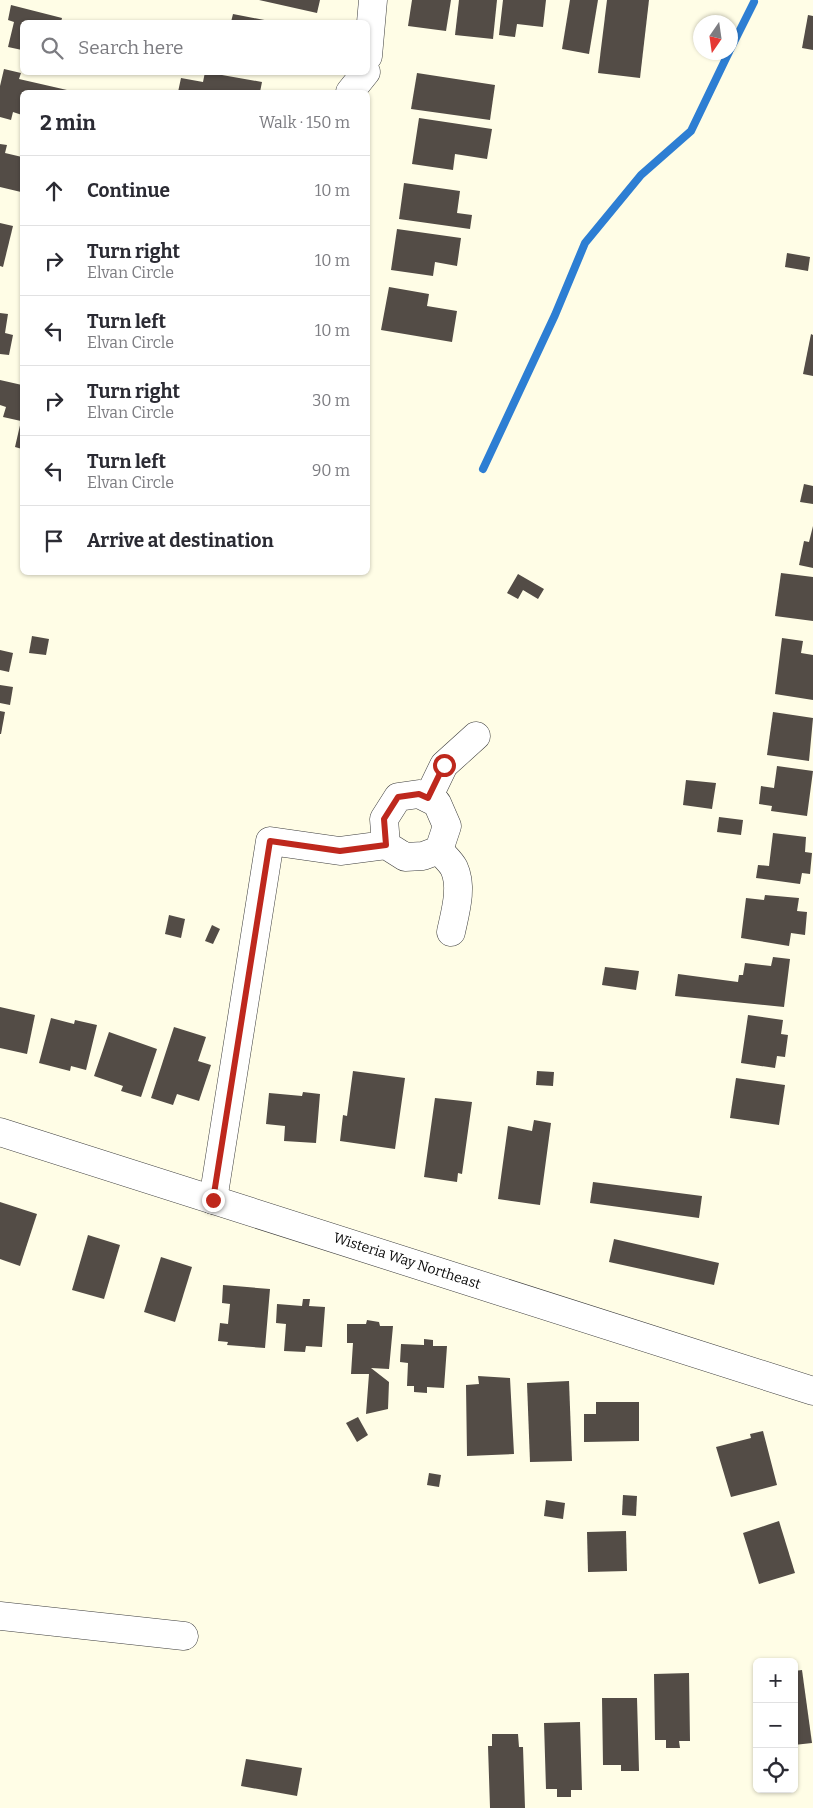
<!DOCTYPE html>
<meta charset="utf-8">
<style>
body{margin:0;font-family:Bitter,serif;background:#f2f2f3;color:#2b2b33}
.controls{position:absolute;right:15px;bottom:15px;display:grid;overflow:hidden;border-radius:8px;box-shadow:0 1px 4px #0004}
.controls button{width:45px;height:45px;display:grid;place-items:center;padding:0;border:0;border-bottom:1px solid #e1e1e2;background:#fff;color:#2b2b33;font:25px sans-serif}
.compass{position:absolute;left:693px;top:15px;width:45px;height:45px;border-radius:50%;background:#fff;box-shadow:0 1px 4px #0004;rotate:193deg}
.stop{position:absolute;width:15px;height:15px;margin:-11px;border:4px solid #be281d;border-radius:50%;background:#fff}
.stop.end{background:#be281d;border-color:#fff;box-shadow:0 1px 5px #0008}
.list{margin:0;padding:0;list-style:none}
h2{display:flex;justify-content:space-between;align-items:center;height:65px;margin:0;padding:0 20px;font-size:21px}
h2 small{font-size:16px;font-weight:400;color:#7c7c81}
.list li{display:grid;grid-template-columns:32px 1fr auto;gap:15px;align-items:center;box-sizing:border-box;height:70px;padding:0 20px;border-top:1px solid #e1e1e2}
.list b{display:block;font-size:19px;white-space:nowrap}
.list p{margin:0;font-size:16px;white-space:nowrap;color:#7c7c81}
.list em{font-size:16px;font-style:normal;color:#7c7c81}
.icon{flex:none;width:28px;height:28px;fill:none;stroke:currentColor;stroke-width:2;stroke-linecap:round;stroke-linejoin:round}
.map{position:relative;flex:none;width:813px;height:1808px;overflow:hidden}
.search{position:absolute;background:#fff;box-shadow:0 1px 4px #0004;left:20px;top:20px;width:350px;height:55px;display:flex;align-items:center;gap:12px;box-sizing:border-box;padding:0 18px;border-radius:8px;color:#7c7c81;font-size:19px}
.panel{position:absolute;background:#fff;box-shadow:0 1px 4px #0004;left:20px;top:90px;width:350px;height:485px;border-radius:8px}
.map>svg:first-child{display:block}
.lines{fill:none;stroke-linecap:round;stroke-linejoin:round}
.stream{stroke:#2d7ed3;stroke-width:8}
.building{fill:#534c46}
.street-casing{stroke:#3d3d3d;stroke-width:29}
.street{stroke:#fff;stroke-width:28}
.route{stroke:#be281d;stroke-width:6}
.labels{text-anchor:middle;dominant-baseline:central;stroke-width:5;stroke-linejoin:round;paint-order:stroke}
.street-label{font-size:14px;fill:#0a0a0a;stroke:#fff}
</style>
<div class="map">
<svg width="813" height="1808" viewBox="0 0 813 1808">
<rect width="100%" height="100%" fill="#fffde6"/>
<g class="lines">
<g class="stream">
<polyline points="730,50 754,2"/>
<polyline points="483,469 555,315 585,243 641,175 691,131 729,52"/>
</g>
</g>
<g class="building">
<polygon points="259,0 320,0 317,13"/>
<polygon points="412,0 451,0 446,31 408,26"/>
<polygon points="459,0 497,0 493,39 455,35"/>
<polygon points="503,0 546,0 543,27 517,24 515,37 499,35"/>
<polygon points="570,0 598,0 589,54 562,49"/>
<polygon points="607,0 649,0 640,78 598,73"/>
<polygon points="11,5 62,18 61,22 22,22 22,50 8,47 14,22 8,20"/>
<polygon points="233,14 275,22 231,22"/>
<polygon points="808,15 813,16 813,50 802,48"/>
<polygon points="4,69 21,73 19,79 67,90 67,92 22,92 22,115 13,112 11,120 0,117 0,86"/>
<polygon points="205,72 262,82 260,92 178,92 181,78 203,82"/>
<polygon points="417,73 495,85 490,120 411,109"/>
<polygon points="419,118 492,129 487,159 455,154 453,170 412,164"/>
<polygon points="0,144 7,145 5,153 22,157 21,192 0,187"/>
<polygon points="404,183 460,191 457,213 472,215 470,229 399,219"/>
<polygon points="0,223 13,226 3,267 0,266"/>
<polygon points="397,229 461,238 457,266 435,262 433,276 391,270"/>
<polygon points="787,253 810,257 808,271 785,267"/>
<polygon points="389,287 429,294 427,306 457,311 452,342 381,330"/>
<polygon points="0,313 8,314 5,333 13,335 9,355 0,354"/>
<polygon points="811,334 813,335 813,376 803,374"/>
<polygon points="0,380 22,385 22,449 15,447 21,421 3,417 6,407 0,405"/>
<polygon points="804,484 813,486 813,504 800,502"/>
<polygon points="813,526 813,568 799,565 804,541 809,542"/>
<polygon points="781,573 813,577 813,621 775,616"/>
<polygon points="518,574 544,589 538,599 523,590 518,599 507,593"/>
<polygon points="32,636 49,639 46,655 29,653"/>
<polygon points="782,638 803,641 801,653 813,655 813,700 775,694"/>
<polygon points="0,650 13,653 9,672 0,670"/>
<polygon points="0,685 13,687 10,705 0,703"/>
<polygon points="0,711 5,712 1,734 0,734"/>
<polygon points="773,712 813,718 809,761 767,755"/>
<polygon points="777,766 813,771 807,816 771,811 772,806 759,804 761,786 774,788"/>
<polygon points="686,780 716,783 712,809 683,805"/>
<polygon points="719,817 743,820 741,835 717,832"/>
<polygon points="773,833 806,837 805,852 812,853 810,874 802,873 800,884 756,878 758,865 769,866"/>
<polygon points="765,895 799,898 797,911 807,912 805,935 791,933 789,946 741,938 746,898 764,900"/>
<polygon points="169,915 185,919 181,938 165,934"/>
<polygon points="212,925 220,929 213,944 205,941"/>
<polygon points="773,957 790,959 784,1007 675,996 678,974 738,982 739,975 743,975 745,963 771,966"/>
<polygon points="605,967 639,971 636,990 602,985"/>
<polygon points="0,1007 35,1015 27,1054 0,1048"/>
<polygon points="748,1015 783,1020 781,1034 788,1035 785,1057 777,1056 775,1068 741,1063"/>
<polygon points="51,1018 74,1024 75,1020 97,1025 86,1070 71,1066 70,1071 39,1063"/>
<polygon points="174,1027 206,1037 198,1061 211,1065 199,1101 177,1094 173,1105 151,1098"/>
<polygon points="109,1032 157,1049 141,1097 121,1091 123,1086 94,1076"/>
<polygon points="353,1071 405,1078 395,1149 340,1141 343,1115 347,1116"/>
<polygon points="537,1071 554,1072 553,1086 536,1085"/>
<polygon points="736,1078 785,1085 779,1125 730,1118"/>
<polygon points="303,1092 320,1094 316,1143 284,1141 285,1126 266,1124 269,1093 302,1096"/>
<polygon points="435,1098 472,1102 462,1174 458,1173 457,1182 424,1177"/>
<polygon points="534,1120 551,1123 540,1205 498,1199 508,1126 532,1131"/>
<polygon points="593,1182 702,1196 699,1218 590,1203"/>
<polygon points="0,1202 37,1214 20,1266 0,1259"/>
<polygon points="88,1235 120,1245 104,1299 72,1290"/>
<polygon points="614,1239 719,1263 714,1285 609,1262"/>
<polygon points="161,1257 192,1267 175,1322 144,1312"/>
<polygon points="223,1285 270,1289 265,1348 227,1345 228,1342 218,1341 220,1323 228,1324 230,1304 222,1303"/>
<polygon points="303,1299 310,1299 309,1306 325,1307 322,1347 306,1346 305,1352 284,1351 286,1324 276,1323 277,1304 302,1306"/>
<polygon points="367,1320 379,1322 380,1326 393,1326 389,1369 371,1368 389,1382 388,1409 366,1414 369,1374 351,1374 353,1343 347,1343 347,1324 366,1324"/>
<polygon points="424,1339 433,1340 433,1346 447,1346 444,1388 427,1387 427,1393 414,1392 414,1386 407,1386 408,1363 400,1362 401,1344 424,1345"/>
<polygon points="478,1376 510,1378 514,1454 467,1456 466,1385 479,1384"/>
<polygon points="569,1381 572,1461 530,1462 527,1383"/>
<polygon points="596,1402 639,1402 639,1441 584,1442 584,1414 596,1414"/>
<polygon points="358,1417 368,1435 357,1442 346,1423"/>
<polygon points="763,1431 777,1485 731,1497 716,1447 751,1438 750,1434"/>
<polygon points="429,1473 441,1475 439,1487 427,1485"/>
<polygon points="623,1495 637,1496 636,1516 622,1515"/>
<polygon points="546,1500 565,1503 563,1519 544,1516"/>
<polygon points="779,1521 795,1573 759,1584 743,1533"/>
<polygon points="626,1531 627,1571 588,1572 587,1532"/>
<polygon points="802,1670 812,1743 794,1745 794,1671"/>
<polygon points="689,1673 690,1741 679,1741 680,1748 666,1748 666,1740 655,1740 654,1674"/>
<polygon points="602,1698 637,1698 639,1771 621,1771 621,1765 603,1765"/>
<polygon points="580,1722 582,1790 571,1790 571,1797 557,1797 557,1789 546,1789 544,1723"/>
<polygon points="492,1734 518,1734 519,1747 523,1747 525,1808 490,1808 488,1746 492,1746"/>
<polygon points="246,1759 302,1768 297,1796 241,1786"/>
</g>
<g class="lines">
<defs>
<g id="street">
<polyline points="368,56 373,0"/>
<polyline points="350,92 366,72"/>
<polyline points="428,798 444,765 476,736"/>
<path d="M439,850C444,856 451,862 454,868C463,887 455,913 451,932"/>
<polyline points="0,1132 813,1391"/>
<polyline points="213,1200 270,841 340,851 386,845 405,857 423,856 439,850 447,826 437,803 419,794 398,797 384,819 386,845"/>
<polyline points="0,1616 184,1636"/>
</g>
</defs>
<use href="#street" class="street-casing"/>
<use href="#street" class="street"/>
</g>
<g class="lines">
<polyline class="route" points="213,1200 270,841 340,851 386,845 384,819 398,797 419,794 428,798 444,765"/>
</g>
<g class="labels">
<g class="street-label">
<text transform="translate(407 1261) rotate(18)">Wisteria Way Northeast</text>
</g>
</g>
</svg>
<div class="controls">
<button>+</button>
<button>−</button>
<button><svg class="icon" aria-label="locate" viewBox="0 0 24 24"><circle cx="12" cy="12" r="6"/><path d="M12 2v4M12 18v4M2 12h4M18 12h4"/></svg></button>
</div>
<svg class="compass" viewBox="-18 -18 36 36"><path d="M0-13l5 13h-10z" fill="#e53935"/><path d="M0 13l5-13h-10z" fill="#7c7c81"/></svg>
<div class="stop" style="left:444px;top:765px"></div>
<div class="stop end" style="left:213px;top:1200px"></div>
<div class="search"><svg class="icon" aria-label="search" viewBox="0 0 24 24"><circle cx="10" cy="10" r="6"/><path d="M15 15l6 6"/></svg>Search here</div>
<section class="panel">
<h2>2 min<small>Walk · 150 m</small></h2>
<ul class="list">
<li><svg class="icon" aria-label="ahead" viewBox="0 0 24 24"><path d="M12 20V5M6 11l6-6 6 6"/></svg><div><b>Continue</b></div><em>10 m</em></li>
<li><svg class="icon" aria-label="right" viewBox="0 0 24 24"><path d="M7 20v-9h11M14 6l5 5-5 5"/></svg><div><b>Turn right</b><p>Elvan Circle</p></div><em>10 m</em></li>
<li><svg class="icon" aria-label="left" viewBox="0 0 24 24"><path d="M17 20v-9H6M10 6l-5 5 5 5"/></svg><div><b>Turn left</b><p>Elvan Circle</p></div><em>10 m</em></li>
<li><svg class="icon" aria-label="right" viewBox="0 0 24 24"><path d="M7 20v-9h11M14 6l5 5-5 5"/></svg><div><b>Turn right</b><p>Elvan Circle</p></div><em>30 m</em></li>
<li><svg class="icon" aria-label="left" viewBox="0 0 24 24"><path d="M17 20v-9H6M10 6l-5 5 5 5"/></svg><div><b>Turn left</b><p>Elvan Circle</p></div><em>90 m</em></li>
<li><svg class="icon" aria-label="arrive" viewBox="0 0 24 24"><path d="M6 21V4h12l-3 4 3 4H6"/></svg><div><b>Arrive at destination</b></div></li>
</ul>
</section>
</div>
